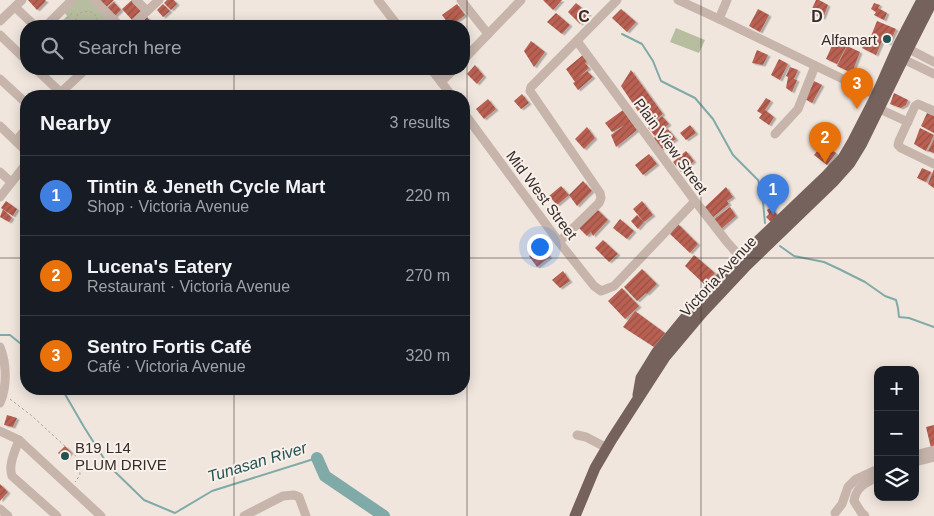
<!DOCTYPE html>
<meta charset="utf-8">
<style>
body{margin:0;font-family:Helvetica,sans-serif;background:#20242c;color:#f1f3f6}
.controls{position:absolute;right:15px;bottom:15px;display:grid;overflow:hidden;border-radius:10px;box-shadow:0 2px 12px #0003}
.controls button{width:45px;height:45px;display:grid;place-items:center;padding:0;border:0;border-bottom:1px solid #363941;background:#171b24;color:#f1f3f6;font:25px sans-serif}
.you{position:absolute;left:539px;top:246px;width:18px;height:18px;margin:-12px;border:4px solid #fff;border-radius:50%;background:#1a73e8;box-shadow:0 0 0 8px #1a73e833}
.badge{display:grid;place-items:center;width:32px;height:32px;border-radius:50%;background:#94abac;color:#fff;font-size:16px;font-weight:700}
.pin{position:absolute;translate:-50% -41px;filter:drop-shadow(0 1px 2px #0008)}
.pin::after{content:'';position:absolute;top:26px;width:18px;height:15px;background:inherit;clip-path:polygon(0 0,100% 0,50% 100%)}
.list{margin:0;padding:0;list-style:none}
h2{display:flex;justify-content:space-between;align-items:center;height:65px;margin:0;padding:0 20px;font-size:21px}
h2 small{font-size:16px;font-weight:400;color:#9ea1a6}
.list li{display:grid;grid-template-columns:32px 1fr auto;gap:15px;align-items:center;box-sizing:border-box;height:80px;padding:0 20px;border-top:1px solid #363941}
.list b{display:block;font-size:19px;white-space:nowrap}
.list p{margin:0;font-size:16px;white-space:nowrap;color:#9ea1a6}
.list em{font-size:16px;font-style:normal;color:#9ea1a6}
.icon{flex:none;width:28px;height:28px;fill:none;stroke:currentColor;stroke-width:2;stroke-linecap:round;stroke-linejoin:round}
.map{position:relative;flex:none;width:934px;height:516px;overflow:hidden}
.search{position:absolute;background:#171b24;box-shadow:0 2px 12px #0003;left:20px;top:20px;width:450px;height:55px;display:flex;align-items:center;gap:12px;box-sizing:border-box;padding:0 18px;border-radius:20px;color:#9ea1a6;font-size:19px}
.panel{position:absolute;background:#171b24;box-shadow:0 2px 12px #0003;left:20px;top:90px;width:450px;height:305px;border-radius:20px}
.map>svg:first-child{display:block}
.park{fill:#b7be9f}
.lines{fill:none;stroke-linecap:round;stroke-linejoin:round}
.stream{stroke:#80aaa8;stroke-width:2}
.river{stroke:#80aaa8;stroke-width:12}
.building{fill:url(#building-hatch);filter:url(#shadow)}
.path{stroke:#b39f95;stroke-width:1;stroke-dasharray:2.5 2.5;stroke-linecap:butt}
.minor{stroke:#c7b5ab;stroke-width:9}
.major{stroke:#76625c;stroke-width:11}
.grid{fill:none;stroke:#362c2a;stroke-width:1;stroke-opacity:0.55}
.poi-dot{fill:#235351;stroke:#f8f0ea;stroke-width:2}
.labels{text-anchor:middle;dominant-baseline:central;stroke-width:4;stroke-linejoin:round;paint-order:stroke}
.poi-label{font-size:15px;fill:#362c2a;stroke:#f8f0ea;text-anchor:end}
.street-label{font-size:15px;fill:#362c2a;stroke:#f8f0ea}
.water-label{font-size:16px;font-style:italic;fill:#235351;stroke:#f8f0ea}
.grid-label{font-size:16px;text-anchor:middle;font-weight:bold;fill:#362c2a;stroke:#f8f0ea;stroke-width:4;stroke-linejoin:round;paint-order:stroke}
</style>
<div class="map">
<svg width="934" height="516" viewBox="0 0 934 516">
<defs>
<pattern id="building-hatch" width="6" height="6" patternUnits="userSpaceOnUse" patternTransform="scale(1.25)"><rect width="6" height="6" fill="#ba6152"/><path d="M-1 1l2-2M0 6l6-6M5 7l2-2" fill="none" stroke="#985044"/></pattern>
<filter id="shadow"><feDropShadow dx="2.5" dy="1.5" stdDeviation="0" flood-color="#0004"/></filter>
</defs>
<rect width="100%" height="100%" fill="#f0e6de"/>
<g class="park">
<polygon points="76,0 91,0 117,26 57,26 67,16 64,12"/>
<polygon points="676,28 705,40 699,53 670,42"/>
</g>
<g class="lines">
<g class="stream">
<polyline points="622,34 642,44 653,61 661,81 695,98 713,119 733,155 758,180 762,192 765,223"/>
<polyline points="780,246 794,256 824,262 839,269 865,282 885,296 896,300 898,308 899,317 909,318 934,327"/>
<polyline points="0,335 10,335 26,348"/>
<polyline points="62,389 84,427 108,465 144,500 175,513 212,491 317,458"/>
</g>
<polyline class="river" points="317,458 325,476 384,516"/>
</g>
<g class="building">
<polygon points="28,0 45,0 46,1 37,10"/>
<polygon points="100,0 114,0 105,8"/>
<polygon points="132,0 142,12 133,21 122,9"/>
<polygon points="167,0 174,0 177,4 171,10 164,3"/>
<polygon points="543,0 562,0 553,10"/>
<polygon points="816,0 819,0 828,5 823,18 810,13"/>
<polygon points="114,2 121,10 114,17 106,9"/>
<polygon points="576,3 589,14 580,24 568,12"/>
<polygon points="874,3 880,5 878,8 887,13 884,20 874,15 876,12 871,9"/>
<polygon points="163,4 170,11 163,17 157,10"/>
<polygon points="457,4 465,15 450,26 442,15"/>
<polygon points="621,9 636,22 627,32 612,18"/>
<polygon points="758,9 769,15 760,32 749,26"/>
<polygon points="556,13 570,25 562,34 547,22"/>
<polygon points="147,17 155,26 138,26"/>
<polygon points="877,21 896,29 889,44 882,41 876,55 862,48 868,35 871,36"/>
<polygon points="531,41 545,52 534,67 524,51"/>
<polygon points="834,41 846,47 837,64 826,59"/>
<polygon points="847,46 860,52 852,73 837,66"/>
<polygon points="757,50 768,55 763,65 752,63"/>
<polygon points="584,54 590,61 585,63 589,68 578,78 587,71 593,77 578,90 573,83 575,82 566,69"/>
<polygon points="779,59 788,64 780,80 771,75"/>
<polygon points="475,65 484,76 477,84 467,74"/>
<polygon points="790,67 798,70 794,79 797,80 792,92 786,88 788,77 786,76"/>
<polygon points="631,70 663,114 648,126 621,86"/>
<polygon points="814,81 822,85 812,103 805,99"/>
<polygon points="894,93 908,100 906,105 901,108 890,104"/>
<polygon points="522,94 529,103 521,109 514,101"/>
<polygon points="766,98 771,101 765,110 774,117 769,125 759,118 762,114 757,111"/>
<polygon points="488,99 496,109 484,119 476,109"/>
<polygon points="623,110 637,130 616,147 611,135 625,125 612,132 605,123"/>
<polygon points="927,113 934,116 934,133 921,126"/>
<polygon points="662,116 669,124 655,136 648,128"/>
<polygon points="690,125 696,133 686,140 680,133"/>
<polygon points="587,127 595,138 584,149 575,139"/>
<polygon points="920,128 934,135 926,151 914,144"/>
<polygon points="668,129 676,139 660,150 652,139"/>
<polygon points="934,139 934,153 928,151"/>
<polygon points="823,144 836,153 827,165 814,155"/>
<polygon points="686,151 694,161 681,172 673,162"/>
<polygon points="649,154 657,164 643,175 635,165"/>
<polygon points="922,168 931,172 926,182 917,178"/>
<polygon points="934,169 934,188 928,184"/>
<polygon points="583,181 592,191 577,206 569,195"/>
<polygon points="561,186 569,195 557,205 549,196"/>
<polygon points="726,187 733,197 727,201 729,204 712,218 704,208"/>
<polygon points="6,201 17,209 13,216 1,208"/>
<polygon points="642,201 653,215 644,222 633,209"/>
<polygon points="730,207 736,216 720,230 713,220"/>
<polygon points="771,207 778,216 771,222 766,217 769,214 767,210"/>
<polygon points="3,209 12,218 9,222 0,217"/>
<polygon points="597,209 608,220 593,236 591,232 587,236 579,228"/>
<polygon points="637,215 644,222 638,229 631,221"/>
<polygon points="620,219 634,231 627,239 613,228"/>
<polygon points="678,224 698,244 690,253 670,234"/>
<polygon points="603,240 618,254 609,262 595,248"/>
<polygon points="542,246 550,257 537,267 529,256"/>
<polygon points="694,255 715,273 704,284 685,266"/>
<polygon points="642,269 657,284 647,294 646,293 637,301 624,287"/>
<polygon points="563,271 570,281 560,288 552,280"/>
<polygon points="622,288 639,306 625,319 608,301"/>
<polygon points="635,311 665,333 654,347 623,327"/>
<polygon points="7,415 17,418 13,427 4,425"/>
<polygon points="934,425 934,447 931,448 926,427"/>
<polygon points="65,446 71,452 65,460 58,453"/>
<polygon points="0,484 8,492 0,501"/>
</g>
<g class="lines">
<g class="path">
<polyline points="60,26 74,11"/>
<path d="M75,26V21L78,14C89,8 99,12 97,26"/>
<polyline points="10,399 32,416 79,459 80,475 75,482"/>
</g>
<g class="minor">
<polyline points="94,0 120,26"/>
<polyline points="136,0 147,11"/>
<polyline points="378,0 398,26"/>
<polyline points="461,0 488,34"/>
<polyline points="678,0 719,19 882,98"/>
<polyline points="15,7 35,26"/>
<polyline points="719,19 727,0"/>
<polyline points="0,21 22,0"/>
<polyline points="46,26 72,0"/>
<polyline points="131,26 159,0"/>
<polyline points="0,35 26,60"/>
<polyline points="577,41 695,201 727,242 744,261"/>
<polyline points="903,46 934,62"/>
<polyline points="899,57 934,74"/>
<polyline points="464,59 521,0"/>
<polyline points="36,69 61,93"/>
<polyline points="431,69 452,96"/>
<polyline points="0,79 26,103"/>
<polyline points="441,82 454,69"/>
<polyline points="57,96 86,69"/>
<polyline points="873,106 908,122"/>
<polyline points="934,111 918,104 915,106 899,141 898,145 901,148 934,164"/>
<polyline points="464,113 559,242 594,286 601,291 614,286 695,201"/>
<polyline points="0,126 26,151"/>
<polyline points="775,134 798,109 815,66"/>
<polyline points="16,141 26,129"/>
<polyline points="0,172 11,182"/>
<polyline points="0,197 26,164"/>
<polyline points="559,242 599,203 601,198 600,193 530,91 531,87 617,0"/>
<path d="M0,347C7,364 7,387 0,403"/>
<polyline points="0,431 19,440 101,516"/>
<polyline points="577,435 586,437 607,448"/>
<path d="M19,440C15,451 8,465 12,476L57,516"/>
<polyline points="915,455 934,450"/>
<polyline points="915,462 934,457"/>
<polyline points="0,509 8,516"/>
<polyline points="835,513 842,504 848,487 856,479 878,469"/>
<polyline points="244,516 283,496 294,495 299,497 306,516"/>
<path d="M865,516L861,512L854,501C856,487 865,483 878,477"/>
</g>
<g class="major">
<polyline points="638,395 641,378 657,352 694,307 740,258 825,177 843,158 853,141 876,96 899,44 922,0"/>
<polyline points="575,516 595,468 612,439 665,357 702,313 747,265 833,182 850,163 861,145 908,49 932,2 934,1"/>
</g>
</g>
<path class="grid" d="M234,0V26M467,0V516M701,0V516M234,69V96M0,258H26M464,258H934M234,389V516"/>
<g class="poi-dot">
<circle cx="887" cy="39" r="5"/>
<circle cx="65" cy="456" r="5"/>
</g>
<g class="labels">
<g class="poi-label">
<text x="877" y="39">Alfamart</text>
<text x="75" y="447" text-anchor="start">B19 L14<tspan x="75" dy="17">PLUM DRIVE</tspan></text>
</g>
<g class="street-label">
<text transform="translate(671 146) rotate(54)">Plain View Street</text>
<text transform="translate(542 195) rotate(53)">Mid West Street</text>
<text transform="translate(718 276) rotate(-47)">Victoria Avenue</text>
</g>
<g class="water-label">
<text transform="translate(257 462) rotate(-17)">Tunasan River</text>
</g>
</g>
<g class="grid-label">
<text x="584" y="22">C</text>
<text x="817" y="22">D</text>
</g>
</svg>
<div class="controls">
<button>+</button>
<button>−</button>
<button><svg class="icon" aria-label="layers" viewBox="0 0 24 24"><path d="M12 4l9 5-9 5-9-5zM3 14l9 5 9-5"/></svg></button>
</div>
<div class="you"></div>
<div class="pin badge" style="left:773px;top:215px;background:#3f7fe0">1</div>
<div class="pin badge" style="left:825px;top:163px;background:#e8710a">2</div>
<div class="pin badge" style="left:857px;top:109px;background:#e8710a">3</div>
<div class="search"><svg class="icon" aria-label="search" viewBox="0 0 24 24"><circle cx="10" cy="10" r="6"/><path d="M15 15l6 6"/></svg>Search here</div>
<section class="panel">
<h2>Nearby<small>3 results</small></h2>
<ul class="list">
<li><span class="badge" style="background:#3f7fe0">1</span><div><b>Tintin &amp; Jeneth Cycle Mart</b><p>Shop · Victoria Avenue</p></div><em>220 m</em></li>
<li><span class="badge" style="background:#e8710a">2</span><div><b>Lucena's Eatery</b><p>Restaurant · Victoria Avenue</p></div><em>270 m</em></li>
<li><span class="badge" style="background:#e8710a">3</span><div><b>Sentro Fortis Café</b><p>Café · Victoria Avenue</p></div><em>320 m</em></li>
</ul>
</section>
</div>
